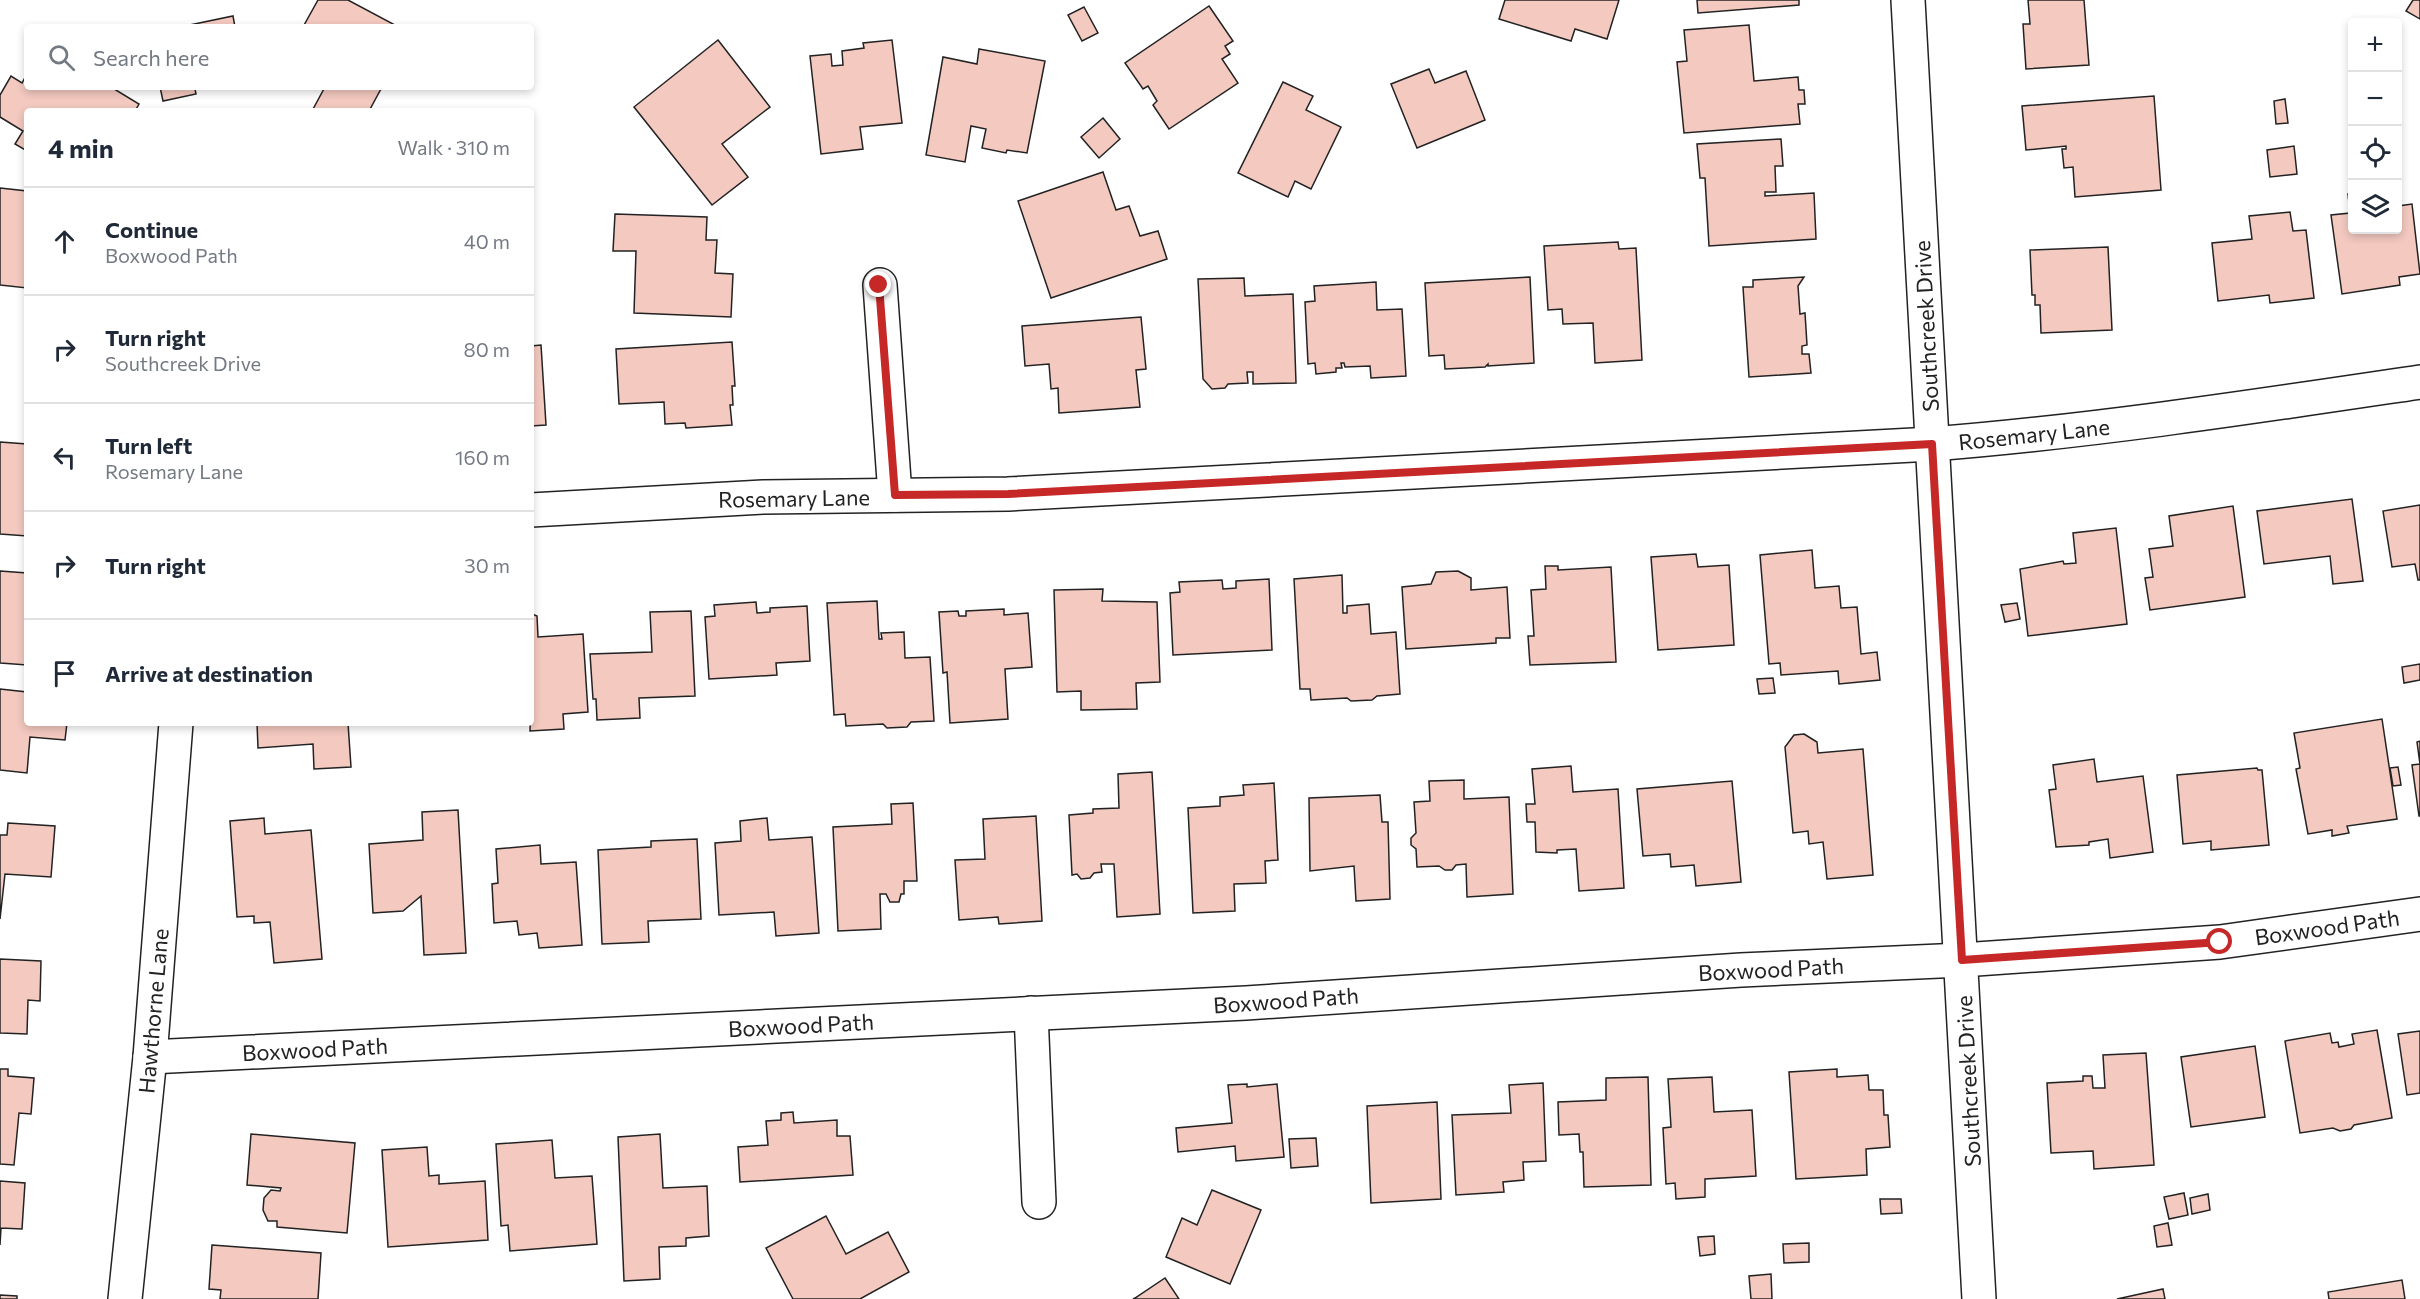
<!DOCTYPE html>
<meta charset="utf-8">
<style>
body{margin:0;font-family:Commissioner,sans-serif;background:#f6f6f7;color:#1f2937}
.controls{position:absolute;right:18px;top:18px;display:grid;overflow:hidden;border-radius:6px;box-shadow:0 3px 9px #0003}
.controls button{width:54px;height:54px;display:grid;place-items:center;padding:0;border:0;border-bottom:2px solid #e0e1e3;background:#fff;color:#1f2937;font:30px sans-serif}
.stop{position:absolute;width:18px;height:18px;margin:-14px;border:4px solid #c62828;border-radius:50%;background:#fff}
.stop.end{background:#c62828;border-color:#fff;box-shadow:0 2px 6px #0008}
.list{margin:0;padding:0;list-style:none}
h2{display:flex;justify-content:space-between;align-items:center;height:78px;margin:0;padding:0 24px;font-size:26px}
h2 small{font-size:20px;font-weight:400;color:#747a83}
.list li{display:grid;grid-template-columns:39px 1fr auto;gap:18px;align-items:center;box-sizing:border-box;height:108px;padding:0 24px;border-top:2px solid #e0e1e3}
.list b{display:block;font-size:22px;white-space:nowrap}
.list p{margin:0;font-size:20px;white-space:nowrap;color:#747a83}
.list em{font-size:20px;font-style:normal;color:#747a83}
.icon{flex:none;width:33px;height:33px;fill:none;stroke:currentColor;stroke-width:2;stroke-linecap:round;stroke-linejoin:round}
.map{position:relative;flex:none;width:2420px;height:1299px;overflow:hidden}
.search{position:absolute;background:#fff;box-shadow:0 3px 9px #0003;left:24px;top:24px;width:510px;height:66px;display:flex;align-items:center;gap:15px;box-sizing:border-box;padding:0 21px;border-radius:6px;color:#747a83;font-size:22px}
.panel{position:absolute;background:#fff;box-shadow:0 3px 9px #0003;left:24px;top:108px;width:510px;height:618px;border-radius:6px}
.map>svg:first-child{display:block}
.building{fill:#f3c9c0;stroke:#222;stroke-width:1.5}
.lines{fill:none;stroke-linecap:round;stroke-linejoin:round}
.street-casing{stroke:#222;stroke-width:36}
.street{stroke:#fff;stroke-width:33}
.route{stroke:#c62828;stroke-width:8}
.labels{text-anchor:middle;dominant-baseline:central;stroke-width:4.5;stroke-linejoin:round;paint-order:stroke}
.street-label{font-size:22px;fill:#222;stroke:#fff}
</style>
<div class="map">
<svg width="2420" height="1299" viewBox="0 0 2420 1299">
<rect width="100%" height="100%" fill="#fff"/>
<g class="building">
<polygon points="318,0 348,0 395,25 303,27"/>
<polygon points="1505,0 1619,0 1607,39 1575,29 1571,41 1499,19"/>
<polygon points="1697,0 1799,0 1799,5 1698,13"/>
<polygon points="2028,0 2084,0 2089,65 2026,69 2023,24 2030,24"/>
<polygon points="2413,0 2420,0 2420,19 2406,11"/>
<polygon points="1209,6 1233,41 1225,46 1230,54 1222,59 1238,83 1169,129 1153,105 1157,101 1148,86 1143,89 1125,63"/>
<polygon points="1084,7 1098,33 1082,41 1068,15"/>
<polygon points="233,16 235,27 180,27"/>
<polygon points="1749,25 1754,81 1798,77 1799,90 1804,90 1805,104 1798,104 1800,124 1684,133 1677,62 1687,61 1684,30"/>
<polygon points="718,40 770,107 722,144 748,177 712,205 634,107"/>
<polygon points="892,40 902,123 860,127 863,149 821,154 810,56 831,54 832,66 843,65 842,51 864,48 863,43"/>
<polygon points="979,49 1045,61 1027,153 1007,150 1006,153 982,148 986,129 971,126 965,162 926,155 943,57 977,64"/>
<polygon points="1429,69 1435,83 1466,71 1485,120 1417,148 1391,84"/>
<polygon points="27,74 27,87 111,87 139,104 135,111 27,111 27,151 15,144 23,131 0,117 0,95 11,76 22,83"/>
<polygon points="1283,82 1313,96 1306,110 1341,127 1311,189 1295,181 1288,197 1238,173"/>
<polygon points="160,87 206,87 195,89 196,94 163,101"/>
<polygon points="325,87 382,87 369,111 312,111"/>
<polygon points="2154,96 2161,190 2075,197 2073,167 2064,168 2062,149 2066,149 2066,146 2026,150 2022,106"/>
<polygon points="2285,99 2288,123 2276,124 2274,101"/>
<polygon points="1103,118 1120,139 1099,158 1081,137"/>
<polygon points="1781,139 1783,166 1775,166 1776,192 1765,192 1765,196 1814,193 1816,239 1709,246 1705,178 1700,178 1697,144"/>
<polygon points="2294,146 2297,174 2270,177 2267,150"/>
<polygon points="1103,172 1116,210 1129,206 1140,236 1158,231 1167,259 1051,298 1018,201"/>
<polygon points="0,188 27,191 27,288 0,285"/>
<polygon points="2348,194 2352,194 2352,230 2398,230 2398,206 2412,204 2420,274 2399,277 2400,285 2342,294 2331,215 2350,213"/>
<polygon points="2290,212 2293,231 2306,230 2314,298 2270,303 2269,295 2218,301 2212,243 2252,239 2249,216"/>
<polygon points="615,214 707,217 706,240 717,240 715,273 733,274 731,317 634,313 636,251 613,251"/>
<polygon points="1618,242 1619,249 1636,248 1642,360 1595,363 1593,323 1563,324 1562,309 1548,310 1544,246"/>
<polygon points="2108,247 2112,330 2041,333 2040,305 2035,305 2035,295 2032,295 2030,250"/>
<polygon points="1530,277 1534,363 1488,366 1488,364 1485,367 1445,369 1444,355 1429,356 1425,283"/>
<polygon points="1804,277 1798,286 1800,314 1805,313 1807,345 1802,346 1802,354 1809,354 1811,373 1749,377 1743,287 1753,287 1753,280"/>
<polygon points="1244,278 1245,296 1293,294 1296,383 1253,384 1253,372 1247,372 1248,383 1228,384 1225,388 1212,389 1203,379 1198,279"/>
<polygon points="1376,282 1377,310 1402,309 1406,376 1371,378 1370,366 1345,367 1344,363 1341,363 1342,368 1336,368 1336,372 1316,374 1315,363 1308,364 1305,302 1315,301 1314,286"/>
<polygon points="1141,317 1146,369 1136,370 1140,407 1059,413 1058,388 1051,389 1049,364 1025,366 1022,326"/>
<polygon points="732,342 735,386 732,386 733,405 730,405 732,425 686,428 685,423 665,424 664,402 619,404 616,349"/>
<polygon points="541,345 546,425 531,426 531,346"/>
<polygon points="0,442 27,444 27,536 0,534"/>
<polygon points="2352,499 2363,581 2333,584 2330,556 2264,564 2257,511"/>
<polygon points="2420,505 2420,580 2418,580 2415,564 2392,567 2383,511"/>
<polygon points="2233,506 2245,597 2150,610 2145,578 2153,577 2149,549 2173,546 2169,516"/>
<polygon points="2116,528 2127,624 2028,636 2020,569 2063,561 2064,564 2076,563 2073,533"/>
<polygon points="1812,550 1815,588 1839,586 1841,608 1857,607 1861,654 1877,652 1880,680 1839,684 1838,671 1781,675 1780,663 1769,664 1760,555"/>
<polygon points="1696,554 1698,567 1729,565 1734,645 1658,650 1651,557"/>
<polygon points="1545,566 1558,566 1558,570 1611,567 1616,662 1530,665 1528,636 1534,636 1531,590 1546,589"/>
<polygon points="0,571 27,573 27,665 0,663"/>
<polygon points="1458,571 1471,578 1471,590 1507,587 1510,638 1496,638 1496,643 1406,649 1402,587 1431,584 1436,572"/>
<polygon points="1342,575 1343,613 1347,613 1347,606 1369,604 1371,634 1396,632 1400,694 1377,696 1372,700 1351,701 1347,698 1311,700 1310,689 1300,689 1294,579"/>
<polygon points="1269,579 1272,650 1173,655 1170,593 1180,592 1179,582 1222,580 1223,589 1236,588 1236,581"/>
<polygon points="1103,589 1102,601 1157,602 1160,682 1136,683 1137,709 1081,710 1081,691 1057,692 1054,590"/>
<polygon points="877,601 879,639 882,639 881,633 904,632 905,658 930,657 934,721 911,722 907,727 887,728 883,724 846,726 845,714 834,715 827,603"/>
<polygon points="756,602 757,613 770,612 770,608 807,606 810,661 776,663 777,675 709,679 705,617 715,616 714,605"/>
<polygon points="2017,603 2020,619 2005,622 2001,605"/>
<polygon points="1004,609 1004,615 1028,613 1032,667 1005,669 1008,719 950,723 947,672 943,673 939,612 958,611 959,616 966,616 966,611"/>
<polygon points="691,611 695,696 639,698 640,718 597,720 596,699 593,699 590,654 652,652 650,612"/>
<polygon points="532,614 537,616 538,637 583,634 588,712 563,714 564,729 530,731"/>
<polygon points="2420,664 2420,680 2404,683 2402,667"/>
<polygon points="1773,678 1775,693 1759,694 1757,679"/>
<polygon points="0,689 27,692 27,723 67,723 65,740 30,737 27,773 0,770"/>
<polygon points="2382,719 2397,819 2347,826 2349,833 2332,836 2332,830 2308,834 2296,769 2300,768 2294,733"/>
<polygon points="257,723 348,723 351,767 314,769 313,744 258,748"/>
<polygon points="1804,734 1817,742 1818,753 1863,749 1873,875 1827,879 1823,842 1809,844 1808,831 1793,833 1785,747 1794,735"/>
<polygon points="2420,741 2420,816 2419,816 2412,765 2420,764 2417,742"/>
<polygon points="2094,759 2097,782 2143,776 2153,852 2110,858 2108,839 2089,842 2089,845 2056,847 2049,790 2056,789 2053,765"/>
<polygon points="1571,766 1573,792 1618,789 1624,888 1579,891 1576,849 1557,850 1557,853 1536,852 1535,822 1527,822 1526,804 1535,804 1532,769"/>
<polygon points="2398,767 2401,785 2393,786 2390,768"/>
<polygon points="2257,768 2258,770 2262,770 2269,845 2211,850 2211,841 2183,844 2177,775"/>
<polygon points="1152,772 1160,914 1117,917 1114,864 1101,864 1102,872 1094,873 1090,878 1081,879 1077,874 1072,875 1069,815 1093,813 1093,809 1119,808 1118,774"/>
<polygon points="1464,780 1464,799 1509,797 1513,894 1467,897 1466,864 1456,865 1452,870 1445,870 1439,866 1417,867 1416,849 1411,845 1411,838 1416,833 1414,802 1430,801 1429,781"/>
<polygon points="1732,781 1741,882 1696,886 1694,865 1671,867 1670,854 1643,856 1637,789"/>
<polygon points="1274,783 1278,860 1265,861 1266,883 1234,884 1235,911 1193,913 1188,808 1220,806 1220,797 1244,795 1243,785"/>
<polygon points="1380,795 1382,822 1388,822 1390,899 1356,901 1354,866 1310,871 1309,798"/>
<polygon points="913,803 917,881 904,881 904,894 901,894 899,902 890,902 886,894 880,894 881,929 838,931 833,827 892,824 891,804"/>
<polygon points="458,810 466,953 424,955 421,896 403,911 373,913 369,844 423,840 422,812"/>
<polygon points="1036,816 1042,921 999,924 998,917 959,920 955,860 985,859 983,819"/>
<polygon points="264,818 265,834 311,830 322,959 274,963 270,922 254,923 254,916 237,917 230,821"/>
<polygon points="767,818 769,840 812,837 819,933 776,936 774,912 719,915 715,843 741,841 740,821"/>
<polygon points="8,823 55,826 51,877 5,874 0,919 0,835 7,835"/>
<polygon points="697,839 701,919 648,921 649,942 602,944 598,850 651,847 651,841"/>
<polygon points="540,845 541,864 576,862 582,945 539,948 537,933 519,935 517,921 494,923 492,884 498,883 496,849"/>
<polygon points="0,959 41,961 40,1001 28,1000 27,1034 0,1033"/>
<polygon points="2377,1030 2392,1118 2354,1125 2351,1129 2340,1131 2333,1128 2300,1133 2285,1041 2330,1033 2332,1043 2338,1042 2339,1047 2354,1044 2352,1034"/>
<polygon points="2420,1031 2420,1093 2407,1095 2398,1034"/>
<polygon points="2255,1046 2265,1117 2191,1127 2181,1057"/>
<polygon points="2146,1053 2154,1165 2094,1169 2093,1151 2051,1153 2047,1083 2083,1081 2083,1076 2092,1076 2093,1088 2105,1088 2103,1055"/>
<polygon points="0,1069 8,1069 8,1076 34,1078 31,1114 19,1113 14,1165 0,1164"/>
<polygon points="1837,1069 1837,1077 1868,1075 1869,1090 1883,1090 1884,1115 1888,1115 1890,1147 1866,1149 1867,1175 1796,1179 1789,1072"/>
<polygon points="1648,1077 1651,1185 1584,1187 1583,1152 1580,1152 1579,1134 1559,1135 1558,1102 1606,1100 1606,1078"/>
<polygon points="1712,1077 1714,1112 1752,1110 1756,1176 1705,1179 1705,1197 1676,1199 1675,1183 1666,1184 1663,1128 1671,1127 1668,1079"/>
<polygon points="1543,1083 1546,1161 1523,1162 1524,1180 1503,1182 1504,1192 1456,1195 1452,1115 1511,1113 1509,1085"/>
<polygon points="1247,1084 1247,1087 1277,1084 1284,1157 1236,1161 1235,1146 1178,1152 1176,1128 1232,1123 1228,1085"/>
<polygon points="1437,1102 1441,1199 1371,1203 1367,1106"/>
<polygon points="793,1112 794,1123 837,1120 837,1136 850,1136 853,1175 740,1182 738,1147 768,1145 766,1121 781,1120 781,1113"/>
<polygon points="251,1134 355,1143 347,1233 277,1227 277,1221 268,1221 263,1210 264,1198 271,1190 280,1191 281,1188 247,1185"/>
<polygon points="660,1134 663,1188 707,1186 709,1236 686,1238 686,1246 659,1247 660,1279 624,1281 618,1137"/>
<polygon points="1316,1138 1318,1166 1291,1168 1289,1139"/>
<polygon points="552,1140 555,1178 592,1176 597,1244 510,1251 508,1225 501,1226 496,1144"/>
<polygon points="427,1147 429,1176 439,1175 439,1184 485,1181 488,1240 388,1247 382,1150"/>
<polygon points="0,1181 25,1183 22,1229 1,1228 0,1245"/>
<polygon points="1212,1190 1261,1210 1230,1284 1166,1257 1182,1218 1197,1225"/>
<polygon points="2184,1193 2188,1215 2169,1219 2164,1197"/>
<polygon points="2208,1194 2210,1210 2192,1214 2190,1198"/>
<polygon points="1880,1199 1901,1199 1902,1213 1881,1214"/>
<polygon points="826,1216 846,1254 888,1232 909,1272 860,1299 793,1299 766,1248"/>
<polygon points="2168,1223 2172,1245 2157,1247 2154,1226"/>
<polygon points="1714,1236 1715,1254 1700,1256 1698,1237"/>
<polygon points="1809,1243 1809,1262 1784,1263 1783,1244"/>
<polygon points="212,1245 321,1253 318,1299 220,1299 221,1290 209,1289"/>
<polygon points="1771,1274 1772,1299 1751,1299 1749,1276"/>
<polygon points="1165,1278 1179,1299 1133,1299 1135,1298"/>
<polygon points="2402,1280 2405,1299 2329,1299 2328,1292"/>
<polygon points="2163,1289 2165,1299 2117,1299"/>
<polygon points="0,1295 17,1296 17,1299 0,1299"/>
</g>
<g class="lines">
<defs>
<g id="street">
<polyline points="1908,0 1979,1299"/>
<polyline points="880,285 895,495"/>
<path d="M531,510L763,497L1008,494L1932,444C2095,431 2258,406 2420,382"/>
<polyline points="1031,1013 1039,1202"/>
<polyline points="150,1057 1246,1003 1741,970 1962,960 2220,942 2420,914"/>
<polyline points="125,1299 150,1057 176,723"/>
</g>
</defs>
<use href="#street" class="street-casing"/>
<use href="#street" class="street"/>
</g>
<g class="lines">
<polyline class="route" points="879,285 895,495 1008,494 1932,444 1962,960 2220,942"/>
</g>
<g class="labels">
<g class="street-label">
<text transform="translate(1926 326) rotate(-93)">Southcreek Drive</text>
<text transform="translate(2034 434) rotate(-6)">Rosemary Lane</text>
<text transform="translate(794 498) rotate(-1)">Rosemary Lane</text>
<text transform="translate(2327 927) rotate(-8)">Boxwood Path</text>
<text transform="translate(1771 969) rotate(-3)">Boxwood Path</text>
<text transform="translate(1286 1000) rotate(-4)">Boxwood Path</text>
<text transform="translate(153 1011) rotate(-85)">Hawthorne Lane</text>
<text transform="translate(801 1025) rotate(-3)">Boxwood Path</text>
<text transform="translate(315 1049) rotate(-3)">Boxwood Path</text>
<text transform="translate(1968 1081) rotate(-93)">Southcreek Drive</text>
</g>
</g>
</svg>
<div class="controls">
<button>+</button>
<button>−</button>
<button><svg class="icon" aria-label="locate" viewBox="0 0 24 24"><circle cx="12" cy="12" r="6"/><path d="M12 2v4M12 18v4M2 12h4M18 12h4"/></svg></button>
<button><svg class="icon" aria-label="layers" viewBox="0 0 24 24"><path d="M12 4l9 5-9 5-9-5zM3 14l9 5 9-5"/></svg></button>
</div>
<div class="stop" style="left:2220px;top:942px"></div>
<div class="stop end" style="left:879px;top:285px"></div>
<div class="search"><svg class="icon" aria-label="search" viewBox="0 0 24 24"><circle cx="10" cy="10" r="6"/><path d="M15 15l6 6"/></svg>Search here</div>
<section class="panel">
<h2>4 min<small>Walk · 310 m</small></h2>
<ul class="list">
<li><svg class="icon" aria-label="ahead" viewBox="0 0 24 24"><path d="M12 20V5M6 11l6-6 6 6"/></svg><div><b>Continue</b><p>Boxwood Path</p></div><em>40 m</em></li>
<li><svg class="icon" aria-label="right" viewBox="0 0 24 24"><path d="M7 20v-9h11M14 6l5 5-5 5"/></svg><div><b>Turn right</b><p>Southcreek Drive</p></div><em>80 m</em></li>
<li><svg class="icon" aria-label="left" viewBox="0 0 24 24"><path d="M17 20v-9H6M10 6l-5 5 5 5"/></svg><div><b>Turn left</b><p>Rosemary Lane</p></div><em>160 m</em></li>
<li><svg class="icon" aria-label="right" viewBox="0 0 24 24"><path d="M7 20v-9h11M14 6l5 5-5 5"/></svg><div><b>Turn right</b></div><em>30 m</em></li>
<li><svg class="icon" aria-label="arrive" viewBox="0 0 24 24"><path d="M6 21V4h12l-3 4 3 4H6"/></svg><div><b>Arrive at destination</b></div></li>
</ul>
</section>
</div>
